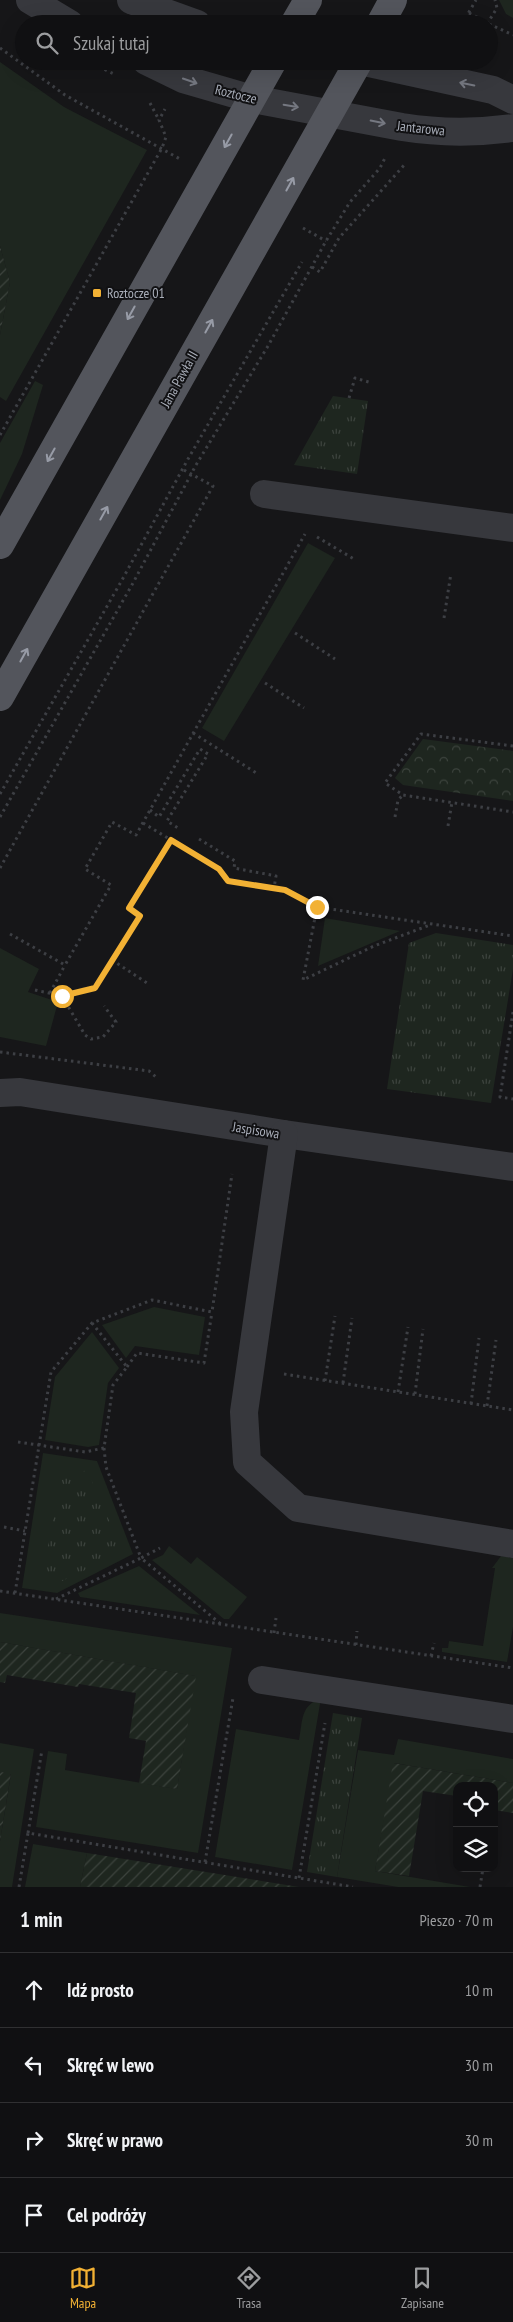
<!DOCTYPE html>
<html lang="pl">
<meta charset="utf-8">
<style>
body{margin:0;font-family:"PT Sans Narrow",sans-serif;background:#19191b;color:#f1f3f6}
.controls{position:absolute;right:15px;bottom:15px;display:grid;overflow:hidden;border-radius:10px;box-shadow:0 5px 20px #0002}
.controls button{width:45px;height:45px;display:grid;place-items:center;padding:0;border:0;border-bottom:1px solid #303032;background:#101012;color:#f1f3f6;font:25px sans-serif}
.stop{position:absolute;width:15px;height:15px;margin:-11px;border:4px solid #f2b134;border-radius:50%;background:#fff}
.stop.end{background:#f2b134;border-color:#fff;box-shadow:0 1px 5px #0008}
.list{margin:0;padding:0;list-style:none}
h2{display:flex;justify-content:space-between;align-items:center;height:65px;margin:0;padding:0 20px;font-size:21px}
h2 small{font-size:16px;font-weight:400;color:#9c9d9f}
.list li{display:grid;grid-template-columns:32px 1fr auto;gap:15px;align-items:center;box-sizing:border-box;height:75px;padding:0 20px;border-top:1px solid #303032}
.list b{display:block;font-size:19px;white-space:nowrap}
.list em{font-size:16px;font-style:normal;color:#9c9d9f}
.icon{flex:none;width:28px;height:28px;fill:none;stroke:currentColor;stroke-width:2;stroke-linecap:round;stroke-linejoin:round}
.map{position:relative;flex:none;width:513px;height:1887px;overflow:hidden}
.search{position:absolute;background:#101012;box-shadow:0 5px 20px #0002;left:15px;right:15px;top:15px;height:55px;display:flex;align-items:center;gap:12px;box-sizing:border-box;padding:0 18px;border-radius:28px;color:#9c9d9f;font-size:19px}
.sheet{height:365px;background:#101012}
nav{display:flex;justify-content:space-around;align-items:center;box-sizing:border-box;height:70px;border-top:1px solid #303032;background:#101012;font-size:14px;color:#9c9d9f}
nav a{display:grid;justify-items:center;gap:2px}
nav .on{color:#f2b134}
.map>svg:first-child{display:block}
.grass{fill:#1e261f}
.forest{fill:url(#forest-crowns)}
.park{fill:url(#park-tufts)}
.garden{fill:url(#garden-furrows)}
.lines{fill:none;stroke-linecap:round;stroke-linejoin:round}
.path{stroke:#3d3f44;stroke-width:3;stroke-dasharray:2.5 4;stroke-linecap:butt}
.minor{stroke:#37383d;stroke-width:28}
.major{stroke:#53555c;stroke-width:28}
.oneway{stroke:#757881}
.oneway2{stroke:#979ba6}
.route{stroke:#f2b134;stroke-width:6}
.poi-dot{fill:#f2b134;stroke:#111113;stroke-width:2}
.labels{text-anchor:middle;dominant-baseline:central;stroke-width:4;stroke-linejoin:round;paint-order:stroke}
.street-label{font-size:14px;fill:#a8adb8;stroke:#111113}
.poi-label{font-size:14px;fill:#a8adb8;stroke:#111113;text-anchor:start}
</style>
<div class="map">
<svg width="513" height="1887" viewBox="0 0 513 1887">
<defs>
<pattern id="forest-crowns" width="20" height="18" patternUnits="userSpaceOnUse" patternTransform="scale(1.25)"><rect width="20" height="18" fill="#1e261f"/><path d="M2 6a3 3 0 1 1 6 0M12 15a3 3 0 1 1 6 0" fill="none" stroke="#3c433d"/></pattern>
<pattern id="park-tufts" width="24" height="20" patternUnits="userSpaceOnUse" patternTransform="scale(1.25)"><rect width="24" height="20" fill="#1e261f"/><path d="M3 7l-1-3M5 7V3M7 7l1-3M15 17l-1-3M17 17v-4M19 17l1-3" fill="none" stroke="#3c433d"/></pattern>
<pattern id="garden-furrows" width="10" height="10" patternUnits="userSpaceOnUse" patternTransform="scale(1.25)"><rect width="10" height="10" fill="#1e261f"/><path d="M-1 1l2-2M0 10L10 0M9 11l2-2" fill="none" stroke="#3c433d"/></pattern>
</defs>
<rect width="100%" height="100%" fill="#161618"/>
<g class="grass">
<polygon points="499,0 513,0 513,18 506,14"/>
<polygon points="0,62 64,107 147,150 6,401 0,397 0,335 10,282 0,246"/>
<polygon points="35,381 43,385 22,454 0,500 0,443"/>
<polygon points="308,543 335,558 224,741 202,728"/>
<polygon points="325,918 400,931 318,966"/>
<polygon points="0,948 39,969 28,992 58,1002 46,1046 0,1037"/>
<polygon points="154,1307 205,1317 199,1355 135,1346 126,1358 102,1325"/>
<polygon points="92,1332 119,1368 108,1383 99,1445 88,1447 45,1440 55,1377"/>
<polygon points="43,1453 97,1461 133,1554 57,1593 22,1588"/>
<polygon points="169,1546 191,1564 197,1557 247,1597 229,1619 224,1619 152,1560 163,1555"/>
<polygon points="501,1556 513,1558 513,1627 507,1662 442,1652 442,1648 448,1648 449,1641 483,1646 495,1568 492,1568"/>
<polygon points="139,1566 200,1615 80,1597 78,1593"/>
<polygon points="0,1613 232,1648 198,1853 36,1827 48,1751 67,1754 65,1770 177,1789 195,1676 0,1642"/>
<path d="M321,1698L292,1870L215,1857L236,1729L299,1740C303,1720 300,1706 321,1698Z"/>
<polygon points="398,1739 513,1759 513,1783 394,1763 375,1871 470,1887 398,1887 337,1877 358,1750 394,1755"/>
<polygon points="0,1743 34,1749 12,1887 0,1887 0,1841 11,1774 0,1772"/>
<polygon points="33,1844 87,1853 80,1887 25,1887"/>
</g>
<polygon class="forest" points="423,739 513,751 513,801 403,785 395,778"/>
<g class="park">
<polygon points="333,396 368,401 357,474 294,465"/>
<polygon points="436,933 513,945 513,969 491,1103 387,1089 409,943"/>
<polygon points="87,1470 123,1552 62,1581 43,1576 59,1480"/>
<polygon points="333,1713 362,1718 337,1877 307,1872"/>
</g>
<g class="garden">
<polygon points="0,246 10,282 0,335"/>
<polygon points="0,1642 196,1676 177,1789 139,1783 146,1741 129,1738 136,1693 79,1684 78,1687 7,1675 5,1683 0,1682"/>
<polygon points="393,1763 513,1783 513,1813 494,1810 494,1786 457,1786 457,1796 423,1791 409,1876 375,1871"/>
<polygon points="0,1772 11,1773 0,1841"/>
<polygon points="87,1853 299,1887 80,1887"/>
</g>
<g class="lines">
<g class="path">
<polyline points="469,13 488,23"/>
<polyline points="462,24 476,0"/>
<polyline points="487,24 497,8 495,0"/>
<polyline points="489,24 513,35"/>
<polyline points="0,48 65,95 180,159"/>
<polyline points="87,61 114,74"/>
<polyline points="150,103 159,120"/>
<polyline points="303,228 326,241"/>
<polyline points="312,267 320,272 339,238 406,163"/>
<polyline points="349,398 355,378 372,383"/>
<polyline points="0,435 162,148 166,137 159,120 165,109"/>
<polyline points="317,537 354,559"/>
<polyline points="444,618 451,573"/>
<polyline points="295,633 335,659"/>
<polyline points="265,683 304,708"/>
<polyline points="193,733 258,774"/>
<polyline points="513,746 421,734 385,783 403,795 513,812"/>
<polyline points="0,794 122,580 188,459 302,262"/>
<polyline points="150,810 159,817 200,749 208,754 167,821 178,828"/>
<polyline points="0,817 133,583 196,465 268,346 326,241 350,202 380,168 385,158"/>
<polyline points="395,817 398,800 403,795"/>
<polyline points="143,823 219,869 228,881 285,890 317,907 513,936"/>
<polyline points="448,826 452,802"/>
<polyline points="199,839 235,861 234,868 276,876 274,888"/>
<polyline points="0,868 213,486 182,469"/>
<polyline points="317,907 303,980 374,946 430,925"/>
<polyline points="10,934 65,965 111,885 85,869 112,822 136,835 305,534"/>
<polyline points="112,960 147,983"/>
<polyline points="35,990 62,996 95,988 140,915 129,908 171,840"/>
<polyline points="50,993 65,965"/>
<polyline points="62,996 85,1035 91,1039 103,1037 116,1022 104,1006"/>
<polyline points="513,1012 500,1097 513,1099"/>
<polyline points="0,1052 149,1071 156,1077"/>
<polyline points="127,1367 137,1353 204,1363 212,1312"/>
<polyline points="284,1374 513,1410"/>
<polyline points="325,1381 335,1316"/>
<polyline points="343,1383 352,1318"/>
<polyline points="398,1392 408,1327"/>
<polyline points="415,1394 423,1329"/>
<polyline points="471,1404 479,1338"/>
<polyline points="487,1406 496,1340"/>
<polyline points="18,1442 85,1452 104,1448 113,1385 127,1367 92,1323"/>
<polyline points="104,1448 106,1467 141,1558 160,1548"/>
<polyline points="4,1527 25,1531"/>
<polyline points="0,1591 513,1668"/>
<polyline points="15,1593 51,1372 92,1323 152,1300 212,1312 232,1174"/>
<polyline points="56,1599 141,1558 222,1625"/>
<polyline points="274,1633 276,1618"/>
<polyline points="356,1645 357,1631"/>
<polyline points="431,1656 434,1643"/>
<polyline points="28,1833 42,1750"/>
<polyline points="205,1862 233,1698"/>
<polyline points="299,1878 325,1723"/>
<polyline points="19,1887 28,1833 353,1887"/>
<polyline points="480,1887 483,1868"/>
</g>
<g class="minor">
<polyline points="30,0 70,24"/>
<polyline points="131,0 197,24"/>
<path d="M146,61L183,79L252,99L402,127C439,133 476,133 513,128"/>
<polyline points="360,61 493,90 513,100"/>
<polyline points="264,494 513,528"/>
<polyline points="0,1093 20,1092 284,1134 513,1167"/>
<polyline points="284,1134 244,1412 247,1462 298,1508 513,1544"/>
<polyline points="262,1680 513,1719"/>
</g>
<g class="major">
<polyline points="294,24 308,0"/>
<polyline points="380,24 393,0"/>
<polyline points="0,545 273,61"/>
<polyline points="0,697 359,61"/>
</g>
</g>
<defs><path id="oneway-shaft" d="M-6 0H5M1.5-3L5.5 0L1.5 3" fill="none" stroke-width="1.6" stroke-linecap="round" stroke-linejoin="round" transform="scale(1.25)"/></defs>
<g class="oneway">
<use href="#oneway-shaft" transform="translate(190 81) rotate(19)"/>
<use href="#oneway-shaft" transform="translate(467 84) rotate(-168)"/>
<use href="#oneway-shaft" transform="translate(291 106) rotate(10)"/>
<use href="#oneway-shaft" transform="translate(378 122) rotate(11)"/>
</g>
<g class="oneway2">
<use href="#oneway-shaft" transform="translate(228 141) rotate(119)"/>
<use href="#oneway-shaft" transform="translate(290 184) rotate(-61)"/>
<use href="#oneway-shaft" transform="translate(131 313) rotate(119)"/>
<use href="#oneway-shaft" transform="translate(209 326) rotate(-61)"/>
<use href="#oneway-shaft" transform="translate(51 455) rotate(119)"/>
<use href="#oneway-shaft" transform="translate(104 513) rotate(-61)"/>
<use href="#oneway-shaft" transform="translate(24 655) rotate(-61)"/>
</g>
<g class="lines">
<polyline class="route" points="62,996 95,988 140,916 129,908 171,840 219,869 228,881 285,890 317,907"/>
</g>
<rect class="poi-dot" x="92" y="288" width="10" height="10" rx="2.5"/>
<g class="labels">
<g class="street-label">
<text transform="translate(236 94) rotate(14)">Roztocze</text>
<text transform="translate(421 128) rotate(6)">Jantarowa</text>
<text transform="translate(179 379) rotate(-61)">Jana Pawła II</text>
<text transform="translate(256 1130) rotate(9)">Jaspisowa</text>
</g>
<g class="poi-label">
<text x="107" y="293">Roztocze 01</text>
</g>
</g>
</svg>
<div class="controls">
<button><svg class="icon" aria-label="locate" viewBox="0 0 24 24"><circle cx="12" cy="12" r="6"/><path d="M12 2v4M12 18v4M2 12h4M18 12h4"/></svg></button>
<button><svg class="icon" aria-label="layers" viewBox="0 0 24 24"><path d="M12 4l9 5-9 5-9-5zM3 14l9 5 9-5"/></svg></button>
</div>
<div class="stop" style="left:62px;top:996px"></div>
<div class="stop end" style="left:317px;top:907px"></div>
<div class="search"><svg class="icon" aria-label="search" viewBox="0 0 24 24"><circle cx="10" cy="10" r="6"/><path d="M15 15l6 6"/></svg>Szukaj tutaj</div>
</div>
<section class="sheet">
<h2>1 min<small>Pieszo · 70 m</small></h2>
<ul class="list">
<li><svg class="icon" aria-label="ahead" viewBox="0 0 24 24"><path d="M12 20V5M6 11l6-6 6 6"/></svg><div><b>Idź prosto</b></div><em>10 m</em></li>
<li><svg class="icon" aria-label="left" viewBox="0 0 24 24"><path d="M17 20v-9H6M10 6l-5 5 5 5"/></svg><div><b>Skręć w lewo</b></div><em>30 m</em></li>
<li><svg class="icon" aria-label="right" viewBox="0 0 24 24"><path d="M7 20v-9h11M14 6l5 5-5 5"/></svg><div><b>Skręć w prawo</b></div><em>30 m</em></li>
<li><svg class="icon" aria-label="arrive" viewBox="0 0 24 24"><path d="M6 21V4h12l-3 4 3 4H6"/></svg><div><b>Cel podróży</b></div></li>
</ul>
</section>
<nav>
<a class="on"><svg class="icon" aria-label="map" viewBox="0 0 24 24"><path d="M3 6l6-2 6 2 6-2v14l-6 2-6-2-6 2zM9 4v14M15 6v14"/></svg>Mapa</a>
<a><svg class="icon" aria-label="directions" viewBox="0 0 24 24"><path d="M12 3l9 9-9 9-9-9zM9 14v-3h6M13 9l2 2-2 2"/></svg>Trasa</a>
<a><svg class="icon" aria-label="saved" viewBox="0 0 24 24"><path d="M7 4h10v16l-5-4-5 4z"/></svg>Zapisane</a>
</nav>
